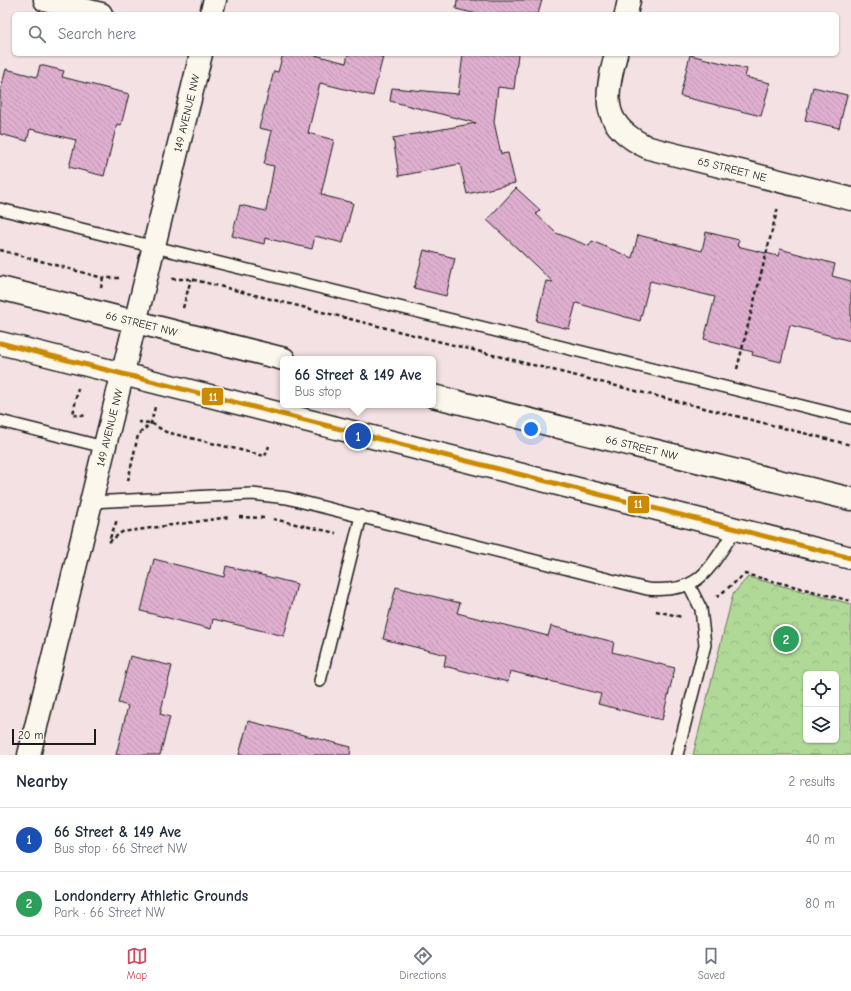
<!DOCTYPE html>
<meta charset="utf-8">
<style>
body{margin:0;font-family:"Comic Neue",sans-serif;background:#f6f6f7;color:#1f2937}
.controls{position:absolute;right:12px;bottom:12px;display:grid;overflow:hidden;border-radius:6px;box-shadow:0 1px 3px #0004}
.controls button{width:36px;height:36px;display:grid;place-items:center;padding:0;border:0;border-bottom:1px solid #e0e1e3;background:#fff;color:#1f2937;font:20px sans-serif}
.scale{position:absolute;left:12px;bottom:10px;width:84px;box-sizing:border-box;padding-left:4px;border:2px solid #1c1c1c;border-top:0;font-size:11px;line-height:14px;white-space:nowrap;color:#1c1c1c;-webkit-text-stroke:3px #fbf7ec;paint-order:stroke}
.you{position:absolute;left:531px;top:429px;width:14px;height:14px;margin:-10px;border:3px solid #fff;border-radius:50%;background:#1a73e8;box-shadow:0 0 0 6px #1a73e833}
.badge{display:grid;place-items:center;width:26px;height:26px;border-radius:50%;background:#d1495b;color:#fff;font-size:13px;font-weight:700}
.pin{position:absolute;translate:-50% -50%;border:2px solid #fff;box-shadow:0 1px 4px #0006}
.popup{position:absolute;left:280px;top:356px;width:156px;height:52px;box-sizing:border-box;display:grid;place-content:center;border-radius:6px;background:#fff;filter:drop-shadow(0 1px 3px #0005);font-size:13px;white-space:nowrap;color:#747a83}
.popup b{font-size:15px;color:#1f2937}
.popup::after{content:'';position:absolute;left:50%;top:100%;margin-left:-8px;border:8px solid transparent;border-top-color:#fff}
.list{margin:0;padding:0;list-style:none}
h2{display:flex;justify-content:space-between;align-items:center;height:52px;margin:0;padding:0 16px;font-size:17px}
h2 small{font-size:13px;font-weight:400;color:#747a83}
.list li{display:grid;grid-template-columns:26px 1fr auto;gap:12px;align-items:center;box-sizing:border-box;height:64px;padding:0 16px;border-top:1px solid #e0e1e3}
.list b{display:block;font-size:15px;white-space:nowrap}
.list p{margin:0;font-size:13px;white-space:nowrap;color:#747a83}
.list em{font-size:13px;font-style:normal;color:#747a83}
.icon{flex:none;width:22px;height:22px;fill:none;stroke:currentColor;stroke-width:2;stroke-linecap:round;stroke-linejoin:round}
.map{position:relative;flex:none;width:851px;height:755px;overflow:hidden}
.search{position:absolute;background:#fff;box-shadow:0 1px 3px #0004;left:12px;right:12px;top:12px;height:44px;display:flex;align-items:center;gap:10px;box-sizing:border-box;padding:0 14px;border-radius:6px;color:#747a83;font-size:15px}
.sheet{height:180px;background:#fff}
nav{display:flex;justify-content:space-around;align-items:center;box-sizing:border-box;height:56px;border-top:1px solid #e0e1e3;background:#fff;font-size:11px;color:#747a83}
nav a{display:grid;justify-items:center;gap:2px}
nav .on{color:#d1495b}
.map>svg:first-child{display:block}
.park{fill:url(#park-crowns);stroke:#667a5a;fill-rule:evenodd}
.building{fill:url(#building-back-hatch);stroke:#1c1c1c}
.lines{fill:none;stroke-linecap:round;stroke-linejoin:round}
.service-casing{stroke:#1c1c1c;stroke-width:14}
.minor-casing{stroke:#1c1c1c;stroke-width:25}
.tertiary-casing{stroke:#1c1c1c;stroke-width:25}
.secondary-casing{stroke:#1c1c1c;stroke-width:25}
.path{stroke:#1c1c1c;stroke-width:2.5;stroke-dasharray:4 3;stroke-linecap:butt}
.service{stroke:#fbf7ec;stroke-width:11}
.minor{stroke:#fbf7ec;stroke-width:22}
.tertiary{stroke:#fbf7ec;stroke-width:22}
.secondary{stroke:#fbf7ec;stroke-width:22}
.bus-1-casing{stroke:#fbf7ec;stroke-width:8}
.bus-1{stroke:#cb8a06;stroke-width:5}
.labels{text-anchor:middle;dominant-baseline:central;stroke-width:4;stroke-linejoin:round;paint-order:stroke}
.street-label{font-size:11px;fill:#1c1c1c;stroke:#fbf7ec}
.line-badge{stroke:#fbf7ec;stroke-width:1.5}
.badge-label{font-size:11px;text-anchor:middle;font-weight:bold;fill:#fff}
</style>
<div class="map">
<svg width="851" height="755" viewBox="0 0 851 755">
<defs>
<pattern id="park-crowns" width="20" height="18" patternUnits="userSpaceOnUse"><rect width="20" height="18" fill="#b0d997"/><path d="M2 6a3 3 0 1 1 6 0M12 15a3 3 0 1 1 6 0" fill="none" stroke="#97ba82"/></pattern>
<pattern id="building-back-hatch" width="6" height="6" patternUnits="userSpaceOnUse"><rect width="6" height="6" fill="#dfafcf"/><path d="M-1 5l2 2M0 0l6 6M5-1l2 2" fill="none" stroke="#bf96b1"/></pattern>
</defs>
<rect width="100%" height="100%" fill="#f3e1e3"/>
<filter id="ink" filterUnits="userSpaceOnUse"><feTurbulence type="fractalNoise" baseFrequency=".025" numOctaves="2"/><feDisplacementMap in="SourceGraphic" scale="8" xChannelSelector="R" yChannelSelector="G"/><feConvolveMatrix kernelMatrix="1 2 1 2 8 2 1 2 1" color-interpolation-filters="sRGB"/></filter>
<g filter="url(#ink)">
<path class="park" d="M748,577L851,604V755H693L733,594ZM806,674H836V740H806Z"/>
<g class="building">
<polygon points="457,0 542,0 538,14 477,14 456,9"/>
<polygon points="283,54 311,54 346,63 348,54 370,54 383,57 373,96 320,83 308,133 334,140 321,194 325,195 325,196 353,203 343,243 315,236 312,249 265,238 264,244 232,236 240,205 266,211 274,166 264,164 272,131 259,128 274,71 278,72"/>
<polygon points="463,54 518,54 514,89 498,87 494,122 501,154 508,153 515,183 467,194 460,164 399,176 393,138 476,123 390,101 392,88 458,94"/>
<polygon points="690,55 747,69 745,77 770,83 761,116 680,96"/>
<polygon points="40,65 64,71 62,77 129,94 121,125 117,124 104,176 69,167 76,140 30,129 27,141 0,134 0,92 6,69 37,77"/>
<polygon points="813,87 847,95 839,128 805,120"/>
<polygon points="516,188 540,210 536,214 556,233 589,246 592,241 632,258 638,235 702,251 706,232 739,240 737,246 778,256 780,249 835,264 832,276 851,281 851,341 790,325 781,362 752,355 753,352 704,339 715,297 650,281 640,321 576,303 569,329 536,321 546,281 553,282 487,220"/>
<polygon points="424,250 455,258 446,296 414,288"/>
<polygon points="154,559 224,577 226,566 297,584 284,636 213,619 211,629 141,611"/>
<polygon points="396,587 460,603 457,613 548,636 551,626 614,642 612,652 675,668 662,720 598,704 601,694 510,671 508,682 444,666 446,655 383,639"/>
<polygon points="130,656 172,666 160,714 170,717 160,755 116,755 128,706 118,703"/>
<polygon points="248,721 351,747 350,755 239,755"/>
</g>
<g class="lines">
<defs>
<g id="service">
<polyline points="0,209 851,418"/>
<polyline points="0,421 104,447"/>
<path d="M90,502L252,494L287,498L647,589C702,594 708,569 736,529"/>
<polyline points="320,681 361,516"/>
<polyline points="677,755 705,645 701,609 689,585"/>
</g>
<g id="minor">
<polyline points="45,0 101,14"/>
<polyline points="626,14 629,0"/>
<path id="s1" d="M616,54C604,100 601,126 649,148L851,199"/>
</g>
<g id="tertiary">
<polyline points="211,14 215,0"/>
<path id="s2" d="M29,755L201,54"/>
</g>
<g id="secondary">
<path id="s3" d="M0,288L284,359"/>
<polyline points="0,343 851,558"/>
<path id="s4" d="M433,396L851,499"/>
</g>
</defs>
<use href="#service" class="service-casing"/>
<use href="#minor" class="minor-casing"/>
<use href="#tertiary" class="tertiary-casing"/>
<use href="#secondary" class="secondary-casing"/>
<g class="path">
<polyline points="0,250 103,278 119,278"/>
<polyline points="172,279 191,279 851,445"/>
<polyline points="101,288 103,278"/>
<polyline points="183,308 191,279"/>
<polyline points="737,369 778,207"/>
<polyline points="78,388 73,415 87,416"/>
<polyline points="138,422 151,423 166,432 265,456 269,446"/>
<polyline points="128,481 138,435 151,423 155,407"/>
<polyline points="239,517 264,518"/>
<polyline points="273,519 336,533"/>
<polyline points="110,538 117,520"/>
<polyline points="109,542 122,532 230,517"/>
<polyline points="717,597 745,574 851,601"/>
<polyline points="656,611 682,617"/>
</g>
<use href="#service" class="service"/>
<use href="#minor" class="minor"/>
<use href="#tertiary" class="tertiary"/>
<use href="#secondary" class="secondary"/>
<defs>
<polyline id="bus-1" points="0,343 851,558"/>
</defs>
<use href="#bus-1" class="bus-1-casing"/>
<use href="#bus-1" class="bus-1"/>
</g>
</g>
<g class="labels">
<g class="street-label">
<text stroke="none"><textPath href="#s2" startOffset="661">149 AVENUE NW</textPath></text>
<text stroke="none"><textPath href="#s1" startOffset="199">65 STREET NE</textPath></text>
<text stroke="none"><textPath href="#s3" startOffset="146">66 STREET NW</textPath></text>
<text stroke="none"><textPath href="#s2" startOffset="337">149 AVENUE NW</textPath></text>
<text stroke="none"><textPath href="#s4" startOffset="215">66 STREET NW</textPath></text>
</g>
</g>
<g class="line-badge">
<rect x="201" y="387" width="23" height="19" rx="4" fill="#cb8a06"/>
<rect x="627" y="495" width="23" height="19" rx="4" fill="#cb8a06"/>
</g>
<g class="badge-label">
<text x="213" y="401">11</text>
<text x="638" y="508">11</text>
</g>
</svg>
<div class="controls">
<button><svg class="icon" aria-label="locate" viewBox="0 0 24 24"><circle cx="12" cy="12" r="6"/><path d="M12 2v4M12 18v4M2 12h4M18 12h4"/></svg></button>
<button><svg class="icon" aria-label="layers" viewBox="0 0 24 24"><path d="M12 4l9 5-9 5-9-5zM3 14l9 5 9-5"/></svg></button>
</div>
<div class="scale">20 m</div>
<div class="you"></div>
<div class="pin badge" style="left:358px;top:436px;background:#1a4fb4">1</div>
<div class="popup"><b>66 Street &amp; 149 Ave</b>Bus stop</div>
<div class="pin badge" style="left:786px;top:639px;background:#2e9e5b">2</div>
<div class="search"><svg class="icon" aria-label="search" viewBox="0 0 24 24"><circle cx="10" cy="10" r="6"/><path d="M15 15l6 6"/></svg>Search here</div>
</div>
<section class="sheet">
<h2>Nearby<small>2 results</small></h2>
<ul class="list">
<li><span class="badge" style="background:#1a4fb4">1</span><div><b>66 Street &amp; 149 Ave</b><p>Bus stop · 66 Street NW</p></div><em>40 m</em></li>
<li><span class="badge" style="background:#2e9e5b">2</span><div><b>Londonderry Athletic Grounds</b><p>Park · 66 Street NW</p></div><em>80 m</em></li>
</ul>
</section>
<nav>
<a class="on"><svg class="icon" aria-label="map" viewBox="0 0 24 24"><path d="M3 6l6-2 6 2 6-2v14l-6 2-6-2-6 2zM9 4v14M15 6v14"/></svg>Map</a>
<a><svg class="icon" aria-label="directions" viewBox="0 0 24 24"><path d="M12 3l9 9-9 9-9-9zM9 14v-3h6M13 9l2 2-2 2"/></svg>Directions</a>
<a><svg class="icon" aria-label="saved" viewBox="0 0 24 24"><path d="M7 4h10v16l-5-4-5 4z"/></svg>Saved</a>
</nav>
